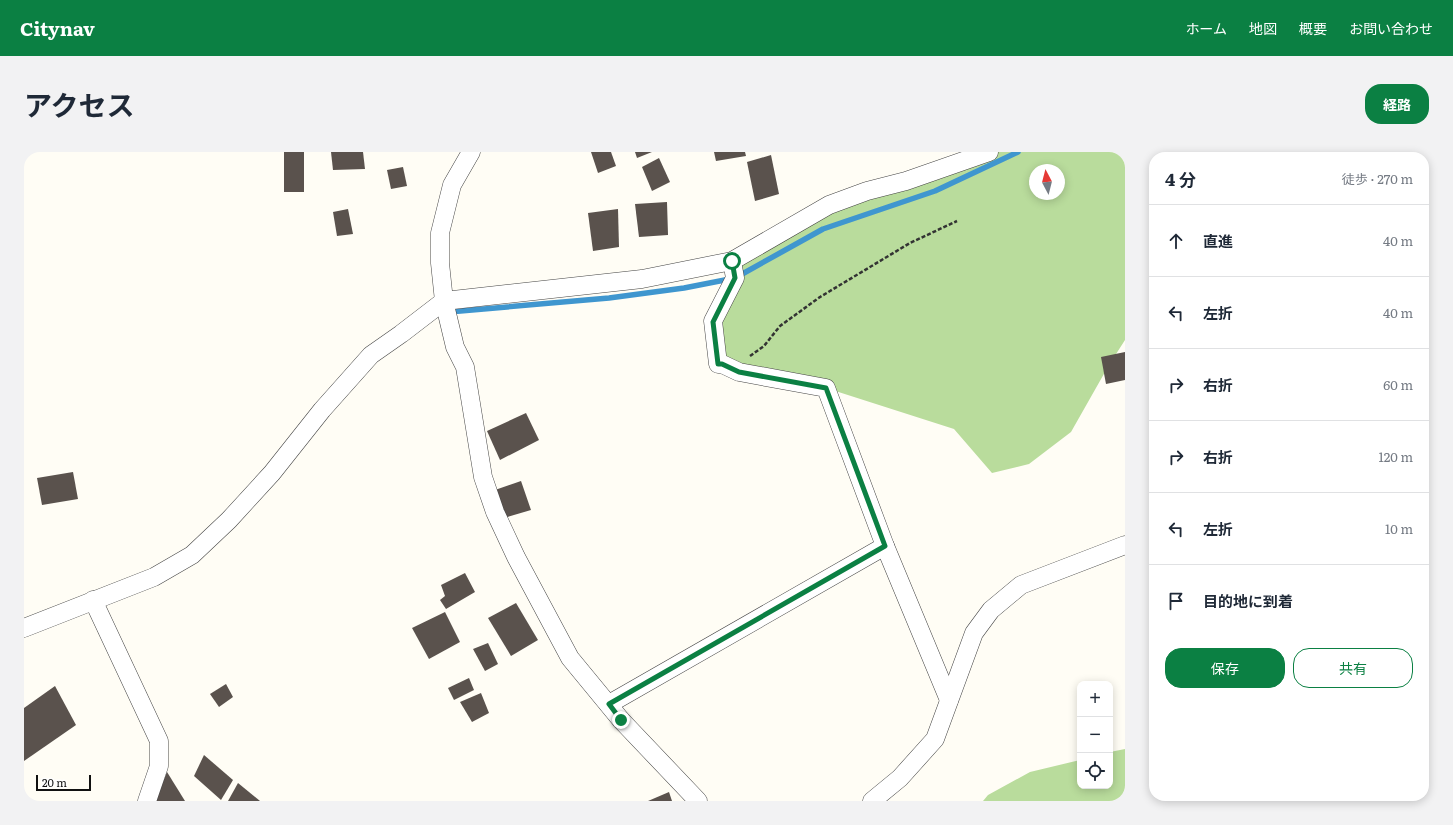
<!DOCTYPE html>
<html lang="ja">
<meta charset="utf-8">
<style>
body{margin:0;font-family:Literata,"Noto Sans JP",serif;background:#f2f2f3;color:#1f2937}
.controls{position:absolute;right:12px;bottom:12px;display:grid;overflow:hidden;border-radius:8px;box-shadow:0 2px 10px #0003}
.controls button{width:36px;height:36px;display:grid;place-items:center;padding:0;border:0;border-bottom:1px solid #e0e1e3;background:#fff;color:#1f2937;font:20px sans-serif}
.compass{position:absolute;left:1005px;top:12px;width:36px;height:36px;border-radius:50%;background:#fff;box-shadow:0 2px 10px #0003;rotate:353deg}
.scale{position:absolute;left:12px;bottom:10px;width:55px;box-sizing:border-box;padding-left:4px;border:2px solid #111;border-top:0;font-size:11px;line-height:14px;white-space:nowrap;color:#111;-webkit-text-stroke:3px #fff;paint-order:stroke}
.stop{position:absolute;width:12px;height:12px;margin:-9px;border:3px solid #0b8043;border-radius:50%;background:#fff}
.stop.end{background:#0b8043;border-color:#fff;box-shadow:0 1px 4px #0008}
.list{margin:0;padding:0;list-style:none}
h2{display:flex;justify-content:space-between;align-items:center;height:52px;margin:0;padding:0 16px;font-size:17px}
h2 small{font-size:13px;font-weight:400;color:#747a83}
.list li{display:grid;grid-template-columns:26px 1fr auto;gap:12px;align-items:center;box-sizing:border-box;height:72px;padding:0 16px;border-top:1px solid #e0e1e3}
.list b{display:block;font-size:15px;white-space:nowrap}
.list em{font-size:13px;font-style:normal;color:#747a83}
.actions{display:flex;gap:8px;padding:12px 16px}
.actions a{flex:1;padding:9px 0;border:1px solid #0b8043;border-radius:16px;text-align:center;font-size:14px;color:#0b8043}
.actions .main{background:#0b8043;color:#fff}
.icon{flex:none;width:22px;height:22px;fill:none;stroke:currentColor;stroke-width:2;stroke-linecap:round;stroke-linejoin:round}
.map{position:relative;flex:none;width:1101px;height:649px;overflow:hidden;border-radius:16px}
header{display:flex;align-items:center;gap:24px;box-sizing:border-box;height:56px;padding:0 20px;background:#0b8043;color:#fff}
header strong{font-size:19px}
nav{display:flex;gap:22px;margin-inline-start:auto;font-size:14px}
.intro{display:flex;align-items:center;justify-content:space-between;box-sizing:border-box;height:96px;padding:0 24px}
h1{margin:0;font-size:28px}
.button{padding:10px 18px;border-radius:16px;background:#0b8043;color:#fff;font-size:14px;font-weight:700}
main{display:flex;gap:24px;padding:0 24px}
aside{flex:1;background:#fff;border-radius:16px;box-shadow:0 2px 10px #0003}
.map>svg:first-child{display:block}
.forest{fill:#b9dc9c;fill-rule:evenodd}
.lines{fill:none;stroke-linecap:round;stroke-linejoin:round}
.stream{stroke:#3f96cf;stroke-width:5.5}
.building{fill:#5a524d}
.minor-casing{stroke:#444;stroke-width:19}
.path{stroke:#333;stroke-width:2.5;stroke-dasharray:4 2;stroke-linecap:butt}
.minor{stroke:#fff;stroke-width:18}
.route{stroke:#0b8043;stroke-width:5}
</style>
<header>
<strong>Citynav</strong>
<nav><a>ホーム</a><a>地図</a><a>概要</a><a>お問い合わせ</a></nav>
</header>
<div class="intro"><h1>アクセス</h1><a class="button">経路</a></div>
<main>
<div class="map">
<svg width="1101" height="649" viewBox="0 0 1101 649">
<rect width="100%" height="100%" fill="#fffdf5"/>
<g class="forest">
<path d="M965,0H1101V188L1085,213L1047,280L1005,312L968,321L930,277L802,236L698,212L689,169L708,109L805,53ZM1011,18H1035V42H1011Z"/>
<polygon points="1101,597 1101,649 959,649 964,643 1006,620 1056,608 1056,634 1086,634 1086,600"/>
</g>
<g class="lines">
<polyline class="stream" points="425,160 585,146 660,136 711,126 799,77 911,39 994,0"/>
</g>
<g class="building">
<rect x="260" y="0" width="20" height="40"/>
<polygon points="307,0 339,0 341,17 309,18"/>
<polygon points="567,0 587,0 592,14 574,21"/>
<polygon points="611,0 628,0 613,6"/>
<polygon points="690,0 721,0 722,4 692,9"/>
<polygon points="747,3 755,42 731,49 723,10"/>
<polygon points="635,6 646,30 628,39 618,15"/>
<polygon points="379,15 383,34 367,37 363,18"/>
<polygon points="643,50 644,83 615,85 611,52"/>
<polygon points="324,57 329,82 313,84 309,60"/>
<polygon points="594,57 595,95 569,99 564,61"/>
<polygon points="1101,200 1101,228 1082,232 1077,205"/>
<polygon points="502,261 515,288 476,308 463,279"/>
<polygon points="49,320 54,347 18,353 13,326"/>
<polygon points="497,329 507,358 480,366 471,338"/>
<polygon points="441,421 451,440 422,457 416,448 421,444 417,433"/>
<polygon points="492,451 514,488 487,504 464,466"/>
<polygon points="421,460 436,490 405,507 388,476"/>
<polygon points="464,491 474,512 461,519 449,497"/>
<polygon points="445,526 450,538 430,548 424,536"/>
<polygon points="202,532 209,545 195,555 186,542"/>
<polygon points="31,534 52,573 0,609 0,556"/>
<polygon points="457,541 465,561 448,570 436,550"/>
<polygon points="180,603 209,628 197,648 170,624"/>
<polygon points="143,620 161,649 131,649"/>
<polygon points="214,631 236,649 204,649"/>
<polygon points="645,640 648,649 624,649"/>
</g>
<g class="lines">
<defs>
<g id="minor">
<polyline points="447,0 428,33 416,81 416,111 420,149 431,195 441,215 459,325 471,360 492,405 546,506 597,568 674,649"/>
<polyline points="708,109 711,126 689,169 694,212 698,212 715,220 802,236 861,394 925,548"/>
<polyline points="69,448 135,589 135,614 123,649"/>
<polyline points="0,476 130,425 168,403 205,368 248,321 298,258 347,203 377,182 420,149 618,127 708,109 805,53 843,39 882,29 965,0"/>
<polyline points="585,552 861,394"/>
<polyline points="848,649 876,626 911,587 950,481 967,458 997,433 1101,393"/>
</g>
</defs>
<use href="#minor" class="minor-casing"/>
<polyline class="path" points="726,204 740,194 756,174 796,145 886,91 933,69"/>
<use href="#minor" class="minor"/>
</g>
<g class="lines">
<polyline class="route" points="597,568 585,552 861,394 802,236 715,220 698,212 694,212 689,170 711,126 708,109"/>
</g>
</svg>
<div class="controls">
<button>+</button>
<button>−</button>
<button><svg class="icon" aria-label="locate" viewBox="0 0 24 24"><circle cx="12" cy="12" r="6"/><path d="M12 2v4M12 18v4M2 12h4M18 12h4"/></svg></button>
</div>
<svg class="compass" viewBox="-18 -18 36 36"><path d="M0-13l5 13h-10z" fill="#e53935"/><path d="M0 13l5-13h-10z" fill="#747a83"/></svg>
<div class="scale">20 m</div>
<div class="stop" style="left:708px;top:109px"></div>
<div class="stop end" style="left:597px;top:568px"></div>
</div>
<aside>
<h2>4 分<small>徒歩 · 270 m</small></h2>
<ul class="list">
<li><svg class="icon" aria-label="ahead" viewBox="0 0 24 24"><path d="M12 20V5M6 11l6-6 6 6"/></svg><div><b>直進</b></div><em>40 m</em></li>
<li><svg class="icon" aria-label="left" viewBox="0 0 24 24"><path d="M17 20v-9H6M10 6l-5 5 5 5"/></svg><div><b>左折</b></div><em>40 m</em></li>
<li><svg class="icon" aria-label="right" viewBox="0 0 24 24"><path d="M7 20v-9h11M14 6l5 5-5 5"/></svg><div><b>右折</b></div><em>60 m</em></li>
<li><svg class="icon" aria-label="right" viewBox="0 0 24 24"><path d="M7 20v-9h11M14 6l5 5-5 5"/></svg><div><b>右折</b></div><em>120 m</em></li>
<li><svg class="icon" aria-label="left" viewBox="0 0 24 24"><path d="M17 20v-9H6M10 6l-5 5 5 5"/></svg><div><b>左折</b></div><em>10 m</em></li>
<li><svg class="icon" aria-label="arrive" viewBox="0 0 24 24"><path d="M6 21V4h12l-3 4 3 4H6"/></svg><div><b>目的地に到着</b></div></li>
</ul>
<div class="actions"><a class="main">保存</a><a>共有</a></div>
</aside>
</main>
